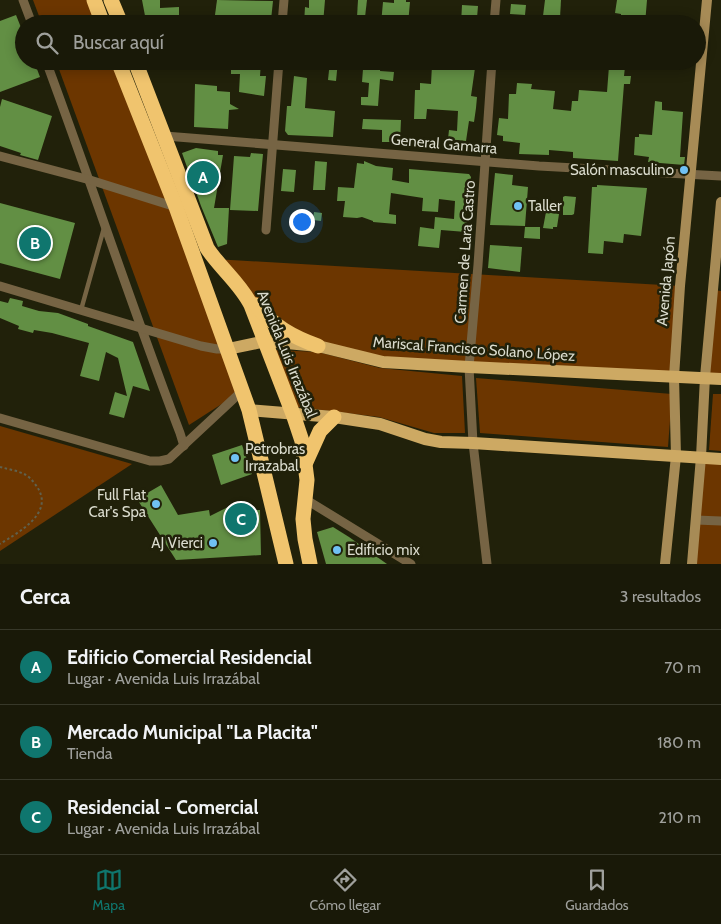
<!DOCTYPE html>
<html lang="es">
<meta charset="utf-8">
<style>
body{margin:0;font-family:Cabin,sans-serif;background:#262616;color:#f1f3f6}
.you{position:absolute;left:301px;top:221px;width:18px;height:18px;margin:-12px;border:4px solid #fff;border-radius:50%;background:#1a73e8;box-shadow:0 0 0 8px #1a73e833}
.badge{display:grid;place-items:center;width:32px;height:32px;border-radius:50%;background:#0f766e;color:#fff;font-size:16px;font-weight:700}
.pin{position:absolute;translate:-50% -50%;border:2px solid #fff;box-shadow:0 1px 5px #0006}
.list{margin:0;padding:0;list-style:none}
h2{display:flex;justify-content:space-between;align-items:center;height:65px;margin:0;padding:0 20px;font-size:21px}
h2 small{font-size:16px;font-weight:400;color:#9fa09c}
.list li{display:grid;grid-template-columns:32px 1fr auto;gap:15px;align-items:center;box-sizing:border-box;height:75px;padding:0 20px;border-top:1px solid #373829}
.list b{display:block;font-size:19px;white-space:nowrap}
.list p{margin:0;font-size:16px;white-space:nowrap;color:#9fa09c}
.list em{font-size:16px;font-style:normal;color:#9fa09c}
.icon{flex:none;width:28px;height:28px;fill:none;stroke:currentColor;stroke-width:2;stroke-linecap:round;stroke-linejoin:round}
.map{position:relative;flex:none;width:721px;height:564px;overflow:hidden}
.search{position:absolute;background:#191908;box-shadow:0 2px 12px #0003;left:15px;right:15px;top:15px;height:55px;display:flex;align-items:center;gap:12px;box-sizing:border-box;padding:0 18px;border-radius:28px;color:#9fa09c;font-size:19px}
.sheet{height:290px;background:#191908}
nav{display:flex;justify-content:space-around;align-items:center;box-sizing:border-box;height:70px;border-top:1px solid #373829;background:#191908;font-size:14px;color:#9fa09c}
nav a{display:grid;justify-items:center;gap:2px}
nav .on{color:#0f766e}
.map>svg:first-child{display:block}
.green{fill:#6c3600}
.building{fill:#628f44}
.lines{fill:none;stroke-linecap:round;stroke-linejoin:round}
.path{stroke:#60614d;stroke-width:2;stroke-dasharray:2.5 2.5;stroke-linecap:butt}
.lane{stroke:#766444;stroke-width:4.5}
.street{stroke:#766444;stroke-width:9}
.secondary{stroke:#a78b56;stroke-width:10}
.primary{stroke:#cda963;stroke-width:12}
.highway{stroke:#f0c46e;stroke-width:15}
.poi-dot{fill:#70c1f4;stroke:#21210a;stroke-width:2}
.labels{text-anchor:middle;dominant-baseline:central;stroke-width:5;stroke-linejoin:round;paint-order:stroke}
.street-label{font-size:15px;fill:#dadbcd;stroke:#21210a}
.poi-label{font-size:15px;fill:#dadbcd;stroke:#21210a;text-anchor:end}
</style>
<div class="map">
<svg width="721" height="564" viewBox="0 0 721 564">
<rect width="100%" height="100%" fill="#21210a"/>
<g class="green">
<polygon points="33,0 87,0 97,24 42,24"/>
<polygon points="56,61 112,61 242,391 189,425"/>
<polygon points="214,259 680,286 674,377 383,362 300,340"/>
<polygon points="714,290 721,291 721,379 705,377"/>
<polygon points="276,350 318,352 380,368 462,376 465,433 434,433 379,417 297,407"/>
<polygon points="476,378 672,394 668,447 480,433"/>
<polygon points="713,394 721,394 721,451 709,450"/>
<polygon points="0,426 132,464 0,551"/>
<polygon points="701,457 721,459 721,564 692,564"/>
</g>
<g class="building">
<polygon points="142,0 160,0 160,8 179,7 179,17 173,17 173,21 153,22 153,18 146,21"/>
<polygon points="217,0 273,1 271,20 215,15"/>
<polygon points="309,0 325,0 323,24 304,24 305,7 309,8"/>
<polygon points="358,0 367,0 365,17 357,17"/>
<polygon points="394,0 406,0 406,2 410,2 408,24 381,24 383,2 394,3"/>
<polygon points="545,0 561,0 560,18 543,16"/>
<polygon points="617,0 647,0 645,24 621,24 621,14 615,13"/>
<polygon points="511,4 526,5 525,15 510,14"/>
<polygon points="462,5 478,6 477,18 473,17 473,24 461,24"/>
<polygon points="16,15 24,35 24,61 34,61 40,77 0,92 0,21"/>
<polygon points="578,15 593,16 593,24 578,24"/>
<polygon points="231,61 261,61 260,76 266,76 264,96 239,92 240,74 231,74"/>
<polygon points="330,61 338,61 336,81 328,80"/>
<polygon points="453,61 476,61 471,96 477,97 476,108 474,122 469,121 466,141 448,139 449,130 457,131 458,111 427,109 426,119 414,119 415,90 420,90 420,83 431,84 432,65 453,66"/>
<polygon points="370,62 381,62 380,71 394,72 393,81 380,79 378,106 361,105 361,97 368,97 369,83 362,82 363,69 369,69"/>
<polygon points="609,66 625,67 624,76 631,76 630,84 624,84 618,161 573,158 573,152 549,150 549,155 519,154 520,143 503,141 503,136 497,135 499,118 508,119 509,94 516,94 517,83 532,84 531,89 555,91 553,109 571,111 572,101 578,101 579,90 607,92"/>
<polygon points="294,76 307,78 305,108 335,111 333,137 288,135 285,131 287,106 291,106"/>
<polygon points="195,84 217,86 217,91 230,92 230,104 239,109 229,110 228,129 194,127"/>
<polygon points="2,99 52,116 38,160 20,155 21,153 0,146 0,107"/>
<polygon points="655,101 662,102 662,110 683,112 680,157 685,157 684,165 648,162 649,157 634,155 635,137 639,137 639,134 652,135"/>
<polygon points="363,119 401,120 400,142 382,142 382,130 362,129"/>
<polygon points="196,148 218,151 218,155 223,155 214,208 229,208 227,244 218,247 201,206 182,153"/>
<polygon points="251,153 263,154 258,211 230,210 234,156 250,157"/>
<polygon points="315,161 327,162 325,190 313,190"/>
<polygon points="364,161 376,166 393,168 392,180 409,183 409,169 469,174 471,177 470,194 465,194 464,212 466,212 465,221 467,222 466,232 441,230 439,248 418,246 420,227 434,229 435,217 454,219 455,201 439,199 438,212 422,211 423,198 391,193 389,214 396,215 396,224 373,222 373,221 362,217 357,218 343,217 345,201 337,201 338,187 354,188 357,163 364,164"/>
<polygon points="283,169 296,170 294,192 281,191"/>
<polygon points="495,173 513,175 512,185 528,187 525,226 490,225"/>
<polygon points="597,185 647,188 641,236 624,234 623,243 604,241 603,254 588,253 592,187 597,187"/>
<polygon points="565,196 576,197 574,214 572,215 563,215 563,197"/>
<polygon points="0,203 75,223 60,279 0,263"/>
<polygon points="314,212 322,213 321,221 313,220"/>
<polygon points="546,212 559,214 557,227 553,227 553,229 543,228"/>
<polygon points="525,227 540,227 540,239 524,238"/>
<polygon points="490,245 522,247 520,272 488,268"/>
<polygon points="10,298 23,301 22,306 39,311 58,313 88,324 88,326 133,342 150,391 133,386 124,418 109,414 115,392 127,396 118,358 106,352 99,381 80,376 89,343 52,333 34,330 33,333 18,329 19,326 0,318 0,301 8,303"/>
<polygon points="242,445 252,474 221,485 212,455"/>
<polygon points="161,485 178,515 209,510 210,516 228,507 235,506 236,508 246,507 253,508 255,510 260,510 261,555 176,560 137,499"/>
<polygon points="333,527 349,537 387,564 326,564 317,532"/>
</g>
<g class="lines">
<path class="path" d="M0,467C8,469 19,471 26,475C31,478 36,485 39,490C52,515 17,533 0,544"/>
<polyline class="lane" points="81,310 104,228"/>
<g class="street">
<polyline points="23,0 32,24"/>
<polyline points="282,24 284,0"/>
<polyline points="494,24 496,0"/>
<path d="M46,61C92,185 133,310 180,433L184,446"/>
<polyline points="165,136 539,166 721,176"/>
<polyline points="0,156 90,180 176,207"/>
<polyline points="266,230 279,61"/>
<polyline points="0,286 201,346 217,349 228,349"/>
<polyline points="0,418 150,461 160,461 169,459 242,391"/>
<polyline points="305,499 411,564"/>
<polyline points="696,520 721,521"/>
<polyline points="487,564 473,443 469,367 478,265 492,61"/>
</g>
<g class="secondary">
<polyline points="665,564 676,456 674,377 680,286 707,0"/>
<polyline points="692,564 701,457 705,377 721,202"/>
</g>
<g class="primary">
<polyline points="228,349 266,341 318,346 383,362 469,367 721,379"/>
<polyline points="249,410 334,417 380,424 425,439 441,442 473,443 721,459"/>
</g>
<g class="highway">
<polyline points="94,0 103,24"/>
<polyline points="111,0 121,24"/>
<polyline points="118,61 176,207 249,410 286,564"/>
<path d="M135,61L207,248C220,268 240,283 251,305L293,414L302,441L307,480L303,519L305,539L310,564"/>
<path d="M256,305C273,326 293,337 318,346"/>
<polyline points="306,462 320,431 334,417"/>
</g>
</g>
<g class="poi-dot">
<circle cx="684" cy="170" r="5"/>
<circle cx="518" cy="206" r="5"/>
<circle cx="235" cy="458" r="5"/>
<circle cx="156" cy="504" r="5"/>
<circle cx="213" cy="543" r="5"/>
<circle cx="337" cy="550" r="5"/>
</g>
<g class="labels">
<g class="street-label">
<text transform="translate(444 144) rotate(5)">General Gamarra</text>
<text transform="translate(465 252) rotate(-86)">Carmen de Lara Castro</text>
<text transform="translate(666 281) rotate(-85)">Avenida Japón</text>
<text transform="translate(474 349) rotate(4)">Mariscal Francisco Solano López</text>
<text transform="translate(287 354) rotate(68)">Avenida Luis Irrazábal</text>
</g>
<g class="poi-label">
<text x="674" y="170">Salón masculino</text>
<text x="528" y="206" text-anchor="start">Taller</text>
<text x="245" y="449" text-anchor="start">Petrobras<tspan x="245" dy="17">Irrazabal</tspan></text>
<text x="146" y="495">Full Flat<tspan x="146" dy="17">Car's Spa</tspan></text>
<text x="203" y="543">AJ Vierci</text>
<text x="347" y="550" text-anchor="start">Edificio mix</text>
</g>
</g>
</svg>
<div class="you"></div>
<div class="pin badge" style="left:203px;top:177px">A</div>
<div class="pin badge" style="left:35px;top:243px">B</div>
<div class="pin badge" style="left:241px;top:519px">C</div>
<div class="search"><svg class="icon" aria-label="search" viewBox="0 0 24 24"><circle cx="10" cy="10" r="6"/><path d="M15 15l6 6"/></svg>Buscar aquí</div>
</div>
<section class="sheet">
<h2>Cerca<small>3 resultados</small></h2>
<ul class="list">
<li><span class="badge">A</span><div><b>Edificio Comercial Residencial</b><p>Lugar · Avenida Luis Irrazábal</p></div><em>70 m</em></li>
<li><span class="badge">B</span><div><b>Mercado Municipal &quot;La Placita&quot;</b><p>Tienda</p></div><em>180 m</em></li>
<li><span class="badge">C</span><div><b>Residencial - Comercial</b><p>Lugar · Avenida Luis Irrazábal</p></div><em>210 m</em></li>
</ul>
</section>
<nav>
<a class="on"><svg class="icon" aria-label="map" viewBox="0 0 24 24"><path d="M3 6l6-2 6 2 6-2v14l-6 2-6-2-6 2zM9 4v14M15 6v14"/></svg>Mapa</a>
<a><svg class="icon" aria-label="directions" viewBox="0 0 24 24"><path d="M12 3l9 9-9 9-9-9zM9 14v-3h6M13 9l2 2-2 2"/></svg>Cómo llegar</a>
<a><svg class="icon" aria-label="saved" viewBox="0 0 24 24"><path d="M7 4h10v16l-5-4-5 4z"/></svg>Guardados</a>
</nav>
